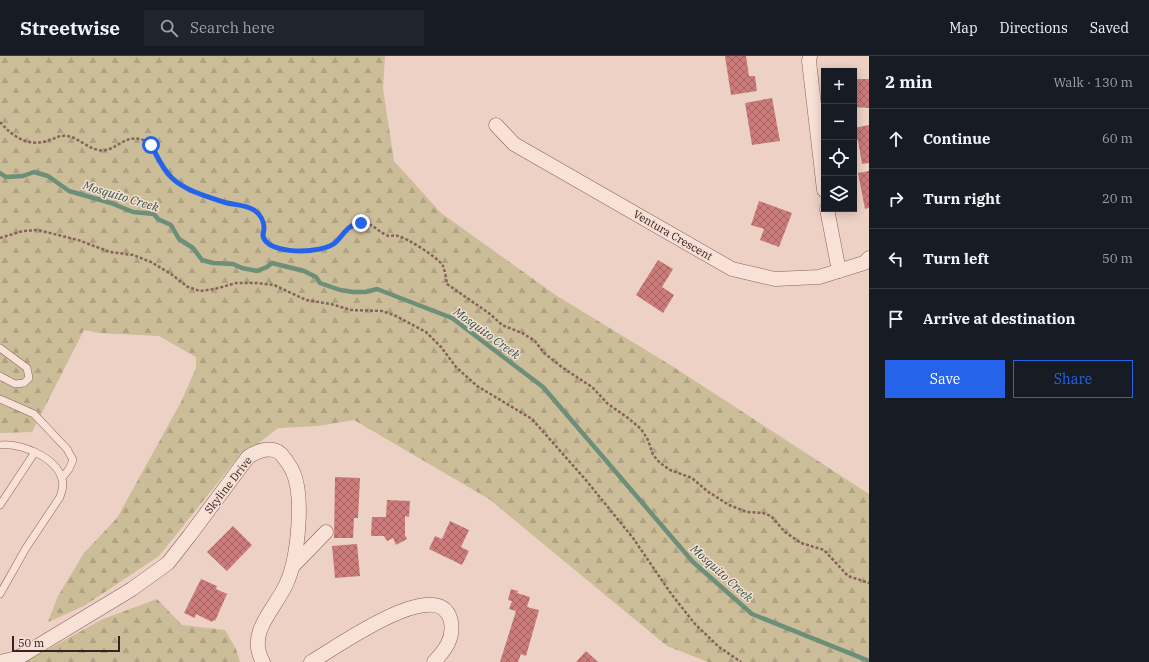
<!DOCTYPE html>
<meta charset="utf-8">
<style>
body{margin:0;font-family:"IBM Plex Serif",serif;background:#20242c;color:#f1f3f6}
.controls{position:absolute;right:12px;top:12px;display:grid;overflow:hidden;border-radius:0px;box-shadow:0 2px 10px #0003}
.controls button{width:36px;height:36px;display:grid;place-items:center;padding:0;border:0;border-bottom:1px solid #363941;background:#171b24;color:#f1f3f6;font:20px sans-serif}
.scale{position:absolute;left:12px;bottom:10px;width:108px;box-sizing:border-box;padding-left:4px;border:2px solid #38211e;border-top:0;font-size:11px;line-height:14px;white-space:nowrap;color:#38211e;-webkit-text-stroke:3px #f5ded3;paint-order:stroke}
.stop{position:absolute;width:12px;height:12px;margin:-9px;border:3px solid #2563eb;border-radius:50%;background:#fff}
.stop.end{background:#2563eb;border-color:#fff;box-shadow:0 1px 4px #0008}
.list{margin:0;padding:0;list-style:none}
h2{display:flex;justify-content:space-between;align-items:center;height:52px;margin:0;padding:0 16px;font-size:17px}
h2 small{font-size:13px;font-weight:400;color:#9ea1a6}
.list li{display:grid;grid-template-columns:26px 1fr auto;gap:12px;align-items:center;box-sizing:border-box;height:60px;padding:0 16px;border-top:1px solid #363941}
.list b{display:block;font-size:15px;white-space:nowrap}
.list em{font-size:13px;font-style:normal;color:#9ea1a6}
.actions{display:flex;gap:8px;padding:12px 16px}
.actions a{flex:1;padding:9px 0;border:1px solid #2563eb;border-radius:0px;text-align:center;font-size:14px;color:#2563eb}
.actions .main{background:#2563eb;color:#fff}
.icon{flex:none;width:22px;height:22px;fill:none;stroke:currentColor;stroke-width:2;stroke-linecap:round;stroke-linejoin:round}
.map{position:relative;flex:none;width:869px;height:606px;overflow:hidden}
header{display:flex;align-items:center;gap:24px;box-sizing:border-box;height:56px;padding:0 20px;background:#171b24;border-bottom:1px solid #363941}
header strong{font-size:19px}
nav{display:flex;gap:22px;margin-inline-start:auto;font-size:14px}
.search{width:280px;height:36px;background:#20242c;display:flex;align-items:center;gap:10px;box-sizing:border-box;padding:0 14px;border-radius:0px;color:#9ea1a6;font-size:15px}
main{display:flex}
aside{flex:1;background:#171b24}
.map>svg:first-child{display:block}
.forest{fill:url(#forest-firs)}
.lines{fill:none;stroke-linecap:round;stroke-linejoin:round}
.stream{stroke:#6d8f79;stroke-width:4.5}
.building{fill:url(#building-cross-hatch)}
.lane-casing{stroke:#88615a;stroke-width:8}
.street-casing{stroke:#88615a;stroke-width:15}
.path{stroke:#88615a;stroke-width:2.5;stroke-dasharray:3 2;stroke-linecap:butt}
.lane{stroke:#f8e1d7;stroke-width:7}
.street{stroke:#f8e1d7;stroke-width:14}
.route{stroke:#2563eb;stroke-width:5}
.labels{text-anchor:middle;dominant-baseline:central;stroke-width:3;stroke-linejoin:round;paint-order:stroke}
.street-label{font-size:11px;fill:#38211e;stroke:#f5ded3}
.water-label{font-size:12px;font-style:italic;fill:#2e5744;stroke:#f5ded3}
</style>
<header>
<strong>Streetwise</strong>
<div class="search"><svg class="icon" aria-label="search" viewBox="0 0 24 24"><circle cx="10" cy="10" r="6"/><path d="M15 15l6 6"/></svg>Search here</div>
<nav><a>Map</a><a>Directions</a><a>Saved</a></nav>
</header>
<main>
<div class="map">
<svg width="869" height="606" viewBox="0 0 869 606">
<defs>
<pattern id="forest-firs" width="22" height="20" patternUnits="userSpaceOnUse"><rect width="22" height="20" fill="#cbbd98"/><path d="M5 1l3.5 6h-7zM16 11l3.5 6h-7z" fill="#afa283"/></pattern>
<pattern id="building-cross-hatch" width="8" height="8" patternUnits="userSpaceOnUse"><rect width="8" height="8" fill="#cb7c7a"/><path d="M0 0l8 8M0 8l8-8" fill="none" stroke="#a66563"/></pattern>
</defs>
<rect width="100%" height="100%" fill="#edd1c4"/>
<g class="forest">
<polygon points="0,0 385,0 383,33 394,105 441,157 557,240 672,310 869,438 869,606 708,606 667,590 489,443 354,364 318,370 278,372 235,405 159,500 84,550 48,566 58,540 84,497 117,462 181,346 196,312 196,301 159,280 99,277 84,274 32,376 0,377"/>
<polygon points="157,543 182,569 225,574 236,593 240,606 25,606 103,563"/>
</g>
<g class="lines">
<polyline class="stream" points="0,117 6,121 23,120 34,116 48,120 69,135 111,147 133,156 154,158 158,163 171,169 179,183 193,192 202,204 213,207 233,208 242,212 257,215 267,211 272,207 304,215 316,221 320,227 340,234 353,236 366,236 377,233 452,262 543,331 693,506 752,558 869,605"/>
</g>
<g class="building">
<polygon points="725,0 746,0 749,20 755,20 757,35 731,39"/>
<polygon points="854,23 869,23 869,52 854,51"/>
<polygon points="772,42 780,85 752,89 745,47"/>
<polygon points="869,69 869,107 862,108 858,84 854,85 854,72"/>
<polygon points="869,115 869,152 865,153 858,117"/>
<polygon points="759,145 792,157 779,191 760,184 764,173 751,169"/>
<polygon points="658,204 673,213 662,231 674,239 663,257 636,239"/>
<polygon points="335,421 360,422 358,462 354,462 353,482 334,482"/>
<polygon points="387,444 410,445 409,461 405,460 405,479 407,483 396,489 393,482 387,485 384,480 371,480 372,461 386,461"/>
<polygon points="450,465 469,474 461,491 469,495 462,509 429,493 435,480 442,483"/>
<polygon points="233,470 252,489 227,515 207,496"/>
<polygon points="357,488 360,520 335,522 332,490"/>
<polygon points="201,523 217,530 216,533 227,538 215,565 213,564 212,566 196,558 195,562 184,557"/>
<polygon points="511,533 518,535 517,537 530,541 527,551 539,554 526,600 521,598 518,606 500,606 516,555 509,553 512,545 508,544"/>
<polygon points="586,595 598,606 576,606"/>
</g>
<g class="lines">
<defs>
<g id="lane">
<polyline points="0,292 27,312 29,322 24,327 15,328 0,320"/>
<polyline points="0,343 34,358 67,393 73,404 69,413 62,422"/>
<path d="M0,389C21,387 56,401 62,423C64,429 62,435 60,441L26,492L0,538"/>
<polyline points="0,449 35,396"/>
</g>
<g id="street">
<polyline points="810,0 809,5 824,134"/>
<polyline points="496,69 514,88 732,213 775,223 819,221 864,207 869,202"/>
<polyline points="827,153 839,215"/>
<polyline points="294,509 326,476"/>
<path d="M0,606L13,603L23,599L132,533L168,507L190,479L248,401C257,395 272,389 281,398C286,404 290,409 293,416C304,440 298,499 288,524C278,551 245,575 263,606"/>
<path d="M311,606C331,595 442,514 451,566C454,583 445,594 434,606"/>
</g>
</defs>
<use href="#lane" class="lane-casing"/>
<use href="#street" class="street-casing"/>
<g class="path">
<path d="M0,66C12,80 27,91 47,85C54,83 59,79 67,80C81,82 91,97 106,94C119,91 127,78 143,84C155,88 162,112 172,122C175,126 182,129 186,132C196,138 218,144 229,147C237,150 248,149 255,155C260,159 265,166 264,173C264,175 263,177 263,179C263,188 277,192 284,194C296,196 324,195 334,188C344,180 344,170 359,167C372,165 378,177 389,180C392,180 395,179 398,180C407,182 439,202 443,210C445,215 446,222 447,228L490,258L502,269L522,277L535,285L544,297L563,312L592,331L608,348L628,362L641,373L648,384L653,399L660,407L670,414L692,422L707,435L729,449L747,456L763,457L771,460L785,476L801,487L824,494L848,520L869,527"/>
<polyline points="0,182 23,175 38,174 78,184 110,196 133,199 151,206 171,218 188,231 200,235 215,233 236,227 257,227 274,229 306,244 331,248 351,254 382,255 396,260 426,276 441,291 456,311 477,330 532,363 585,423 633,482 672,539 695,568 719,591 741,606"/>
</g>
<use href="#lane" class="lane"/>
<use href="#street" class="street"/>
</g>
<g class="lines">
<path class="route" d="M151,89C157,100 163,114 172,122C187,136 209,141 227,147C236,149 246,149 254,154C260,158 264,165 264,172C264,174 263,177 263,180C266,193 290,195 301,195C310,195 329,193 336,186C346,176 346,170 361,167"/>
</g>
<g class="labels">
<g class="street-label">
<text transform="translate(673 179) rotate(30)">Ventura Crescent</text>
<text transform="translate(228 429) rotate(-52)">Skyline Drive</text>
</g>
<g class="water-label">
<text transform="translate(121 140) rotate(17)">Mosquito Creek</text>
<text transform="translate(487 277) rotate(36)">Mosquito Creek</text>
<text transform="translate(722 517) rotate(42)">Mosquito Creek</text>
</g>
</g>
</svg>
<div class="controls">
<button>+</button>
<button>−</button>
<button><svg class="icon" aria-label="locate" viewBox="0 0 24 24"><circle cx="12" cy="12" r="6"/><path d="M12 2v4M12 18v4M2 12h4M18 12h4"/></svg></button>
<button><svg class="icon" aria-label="layers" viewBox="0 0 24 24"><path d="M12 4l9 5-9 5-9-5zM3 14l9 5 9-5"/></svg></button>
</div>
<div class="scale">50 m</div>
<div class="stop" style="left:151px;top:89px"></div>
<div class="stop end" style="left:361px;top:167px"></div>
</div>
<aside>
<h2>2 min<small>Walk · 130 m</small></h2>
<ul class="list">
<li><svg class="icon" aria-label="ahead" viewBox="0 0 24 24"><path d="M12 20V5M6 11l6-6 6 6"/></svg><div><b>Continue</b></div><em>60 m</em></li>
<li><svg class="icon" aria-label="right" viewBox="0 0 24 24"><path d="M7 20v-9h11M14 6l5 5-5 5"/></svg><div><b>Turn right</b></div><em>20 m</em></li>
<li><svg class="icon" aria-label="left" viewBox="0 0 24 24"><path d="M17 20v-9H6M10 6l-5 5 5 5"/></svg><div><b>Turn left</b></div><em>50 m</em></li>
<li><svg class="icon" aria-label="arrive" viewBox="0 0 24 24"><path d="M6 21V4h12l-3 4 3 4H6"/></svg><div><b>Arrive at destination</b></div></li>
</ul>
<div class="actions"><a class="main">Save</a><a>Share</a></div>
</aside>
</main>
